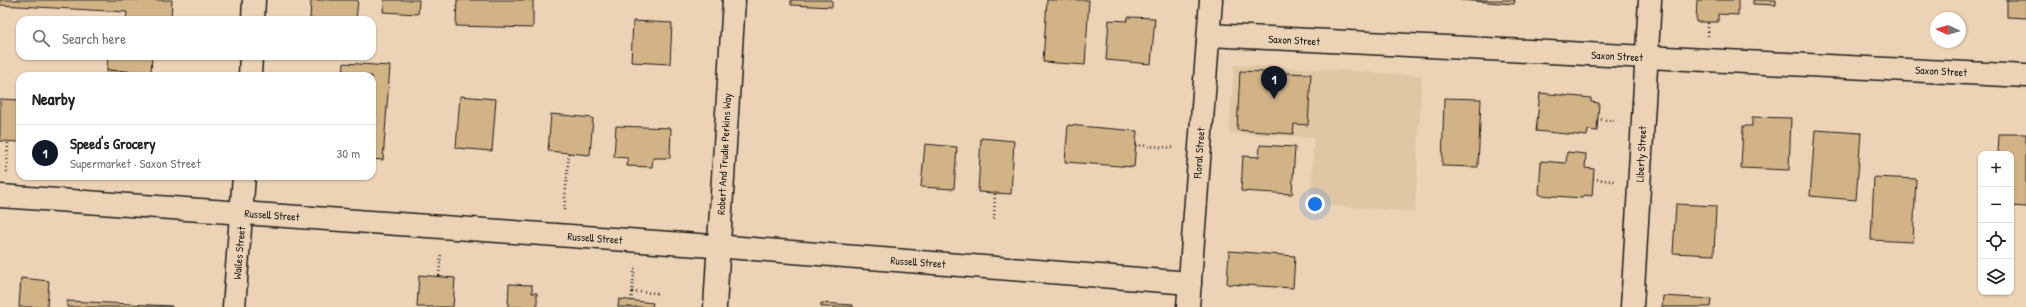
<!DOCTYPE html>
<meta charset="utf-8">
<style>
body{margin:0;font-family:"Patrick Hand",sans-serif;background:#f2f2f2;color:#222}
.controls{position:absolute;right:12px;bottom:12px;display:grid;overflow:hidden;border-radius:8px;box-shadow:0 1px 3px #0004}
.controls button{width:36px;height:36px;display:grid;place-items:center;padding:0;border:0;border-bottom:1px solid #e0e0e0;background:#fff;color:#222;font:20px sans-serif}
.compass{position:absolute;left:1930px;top:12px;width:36px;height:36px;border-radius:50%;background:#fff;box-shadow:0 1px 3px #0004;rotate:274deg}
.you{position:absolute;left:1315px;top:204px;width:14px;height:14px;margin:-10px;border:3px solid #fff;border-radius:50%;background:#1a73e8;box-shadow:0 0 0 6px #1a73e833}
.badge{display:grid;place-items:center;width:26px;height:26px;border-radius:50%;background:#111827;color:#fff;font-size:13px;font-weight:700}
.pin{position:absolute;translate:-50% -33px;filter:drop-shadow(0 1px 2px #0008)}
.pin::after{content:'';position:absolute;top:21px;width:14px;height:12px;background:inherit;clip-path:polygon(0 0,100% 0,50% 100%)}
.list{margin:0;padding:0;list-style:none}
h2{display:flex;justify-content:space-between;align-items:center;height:52px;margin:0;padding:0 16px;font-size:17px}
h2 small{font-size:13px;font-weight:400;color:#767676}
.list li{display:grid;grid-template-columns:26px 1fr auto;gap:12px;align-items:center;box-sizing:border-box;height:56px;padding:0 16px;border-top:1px solid #e0e0e0}
.list b{display:block;font-size:15px;white-space:nowrap}
.list p{margin:0;font-size:13px;white-space:nowrap;color:#767676}
.list em{font-size:13px;font-style:normal;color:#767676}
.icon{flex:none;width:22px;height:22px;fill:none;stroke:currentColor;stroke-width:2;stroke-linecap:round;stroke-linejoin:round}
.map{position:relative;flex:none;width:2026px;height:307px;overflow:hidden}
.search{position:absolute;background:#fff;box-shadow:0 1px 3px #0004;left:16px;top:16px;width:360px;height:44px;display:flex;align-items:center;gap:10px;box-sizing:border-box;padding:0 14px;border-radius:12px;color:#767676;font-size:15px}
.panel{position:absolute;background:#fff;box-shadow:0 1px 3px #0004;left:16px;top:72px;width:360px;height:108px;border-radius:12px}
.map>svg:first-child{display:block}
.built{fill:#e1c6a4}
.building{fill:#d2b386;stroke:#1c1c1c}
.lines{fill:none;stroke-linecap:round;stroke-linejoin:round}
.minor-casing{stroke:#1c1c1c;stroke-width:25}
.tertiary-casing{stroke:#1c1c1c;stroke-width:25}
.path{stroke:#1c1c1c;stroke-width:2.5;stroke-dasharray:1 3;stroke-linecap:butt}
.minor{stroke:#edd3b5;stroke-width:22}
.tertiary{stroke:#edd3b5;stroke-width:22}
.labels{text-anchor:middle;dominant-baseline:central;stroke-width:3.5;stroke-linejoin:round;paint-order:stroke}
.street-label{font-size:11px;fill:#1c1c1c;stroke:#edd3b5}
</style>
<div class="map">
<svg width="2026" height="307" viewBox="0 0 2026 307">
<rect width="100%" height="100%" fill="#edd3b5"/>
<filter id="ink" filterUnits="userSpaceOnUse"><feTurbulence type="fractalNoise" baseFrequency=".025" numOctaves="2"/><feDisplacementMap in="SourceGraphic" scale="8" xChannelSelector="R" yChannelSelector="G"/><feConvolveMatrix kernelMatrix="1 2 1 2 8 2 1 2 1" color-interpolation-filters="sRGB"/></filter>
<g filter="url(#ink)">
<polygon class="built" points="1234,65 1340,70 1422,76 1415,212 1310,204 1314,138 1229,133"/>
<g class="building">
<polygon points="0,0 172,0 171,20 126,20 127,12 0,5"/>
<polygon points="311,0 358,0 356,20 310,19"/>
<polygon points="384,0 419,0 418,14 383,12"/>
<polygon points="457,0 533,0 533,28 456,26"/>
<polygon points="791,0 832,0 832,7 791,5"/>
<polygon points="1047,0 1089,0 1085,65 1043,62"/>
<polygon points="1460,0 1515,0 1514,4"/>
<polygon points="1697,0 1738,0 1738,15 1718,14 1718,22 1696,22"/>
<polygon points="1753,0 1776,0 1776,5 1753,4"/>
<polygon points="2007,0 2026,0 2026,18 2007,17"/>
<polygon points="1128,17 1155,18 1151,64 1106,60 1109,20 1127,21"/>
<polygon points="633,21 672,23 670,64 631,62"/>
<polygon points="108,56 152,56 151,73 107,70"/>
<polygon points="344,63 390,66 383,160 372,159 372,76 343,76"/>
<polygon points="107,70 151,73 150,76 106,76"/>
<polygon points="1240,71 1311,74 1308,125 1294,124 1293,134 1237,130"/>
<polygon points="1540,93 1591,98 1591,102 1599,103 1597,131 1588,130 1587,136 1536,131"/>
<polygon points="460,96 496,99 492,151 456,148"/>
<polygon points="1444,98 1481,99 1478,167 1442,166"/>
<polygon points="0,99 20,100 20,142 0,141"/>
<polygon points="551,114 593,118 590,155 548,151"/>
<polygon points="1752,117 1791,118 1789,170 1741,168 1743,126 1752,126"/>
<polygon points="1068,125 1137,131 1134,167 1065,162"/>
<polygon points="616,126 671,128 670,158 653,158 652,167 627,166 628,158 614,157"/>
<polygon points="1815,130 1861,133 1856,200 1810,196"/>
<polygon points="1999,134 2026,134 2026,207 2011,206 2011,154 1998,154"/>
<polygon points="981,138 1014,141 1011,194 978,192"/>
<polygon points="925,144 957,147 954,189 921,187"/>
<polygon points="1260,145 1295,147 1292,194 1241,191 1243,156 1259,157"/>
<polygon points="1567,152 1586,154 1585,168 1594,169 1592,196 1583,195 1583,198 1539,195 1541,161 1566,163"/>
<polygon points="1874,177 1916,179 1913,242 1871,240"/>
<polygon points="1676,204 1716,206 1714,255 1673,253"/>
<polygon points="1229,251 1295,256 1293,288 1227,284"/>
<polygon points="419,275 455,278 453,307 417,307"/>
<polygon points="21,278 49,281 47,307 19,307"/>
<polygon points="509,284 532,285 532,293 537,293 537,307 508,307"/>
<polygon points="1663,296 1711,299 1710,307 1662,307"/>
<polygon points="619,299 653,303 652,307 618,307"/>
<polygon points="67,301 172,306 172,307 67,307"/>
<polygon points="821,303 853,305 853,307 821,307"/>
</g>
<g class="lines">
<defs>
<g id="minor">
<polyline points="253,20 254,0"/>
<polyline points="1209,35 2026,76"/>
<polyline points="250,76 251,56"/>
<polyline points="0,196 741,248 1190,283"/>
<polyline points="234,307 244,176"/>
<polyline points="1188,307 1211,0"/>
<polyline points="1632,307 1650,0"/>
</g>
<polyline id="tertiary" points="715,307 734,0"/>
</defs>
<use href="#minor" class="minor-casing"/>
<use href="#tertiary" class="tertiary-casing"/>
<g class="path">
<polyline points="1708,36 1708,22"/>
<polyline points="1597,119 1617,121"/>
<polyline points="1136,145 1175,148"/>
<polyline points="7,172 8,142"/>
<polyline points="1593,179 1614,181"/>
<polyline points="564,210 569,153"/>
<polyline points="994,219 995,192"/>
<polyline points="439,276 441,253"/>
<polyline points="632,292 659,293"/>
<polyline points="631,301 635,265"/>
</g>
<use href="#minor" class="minor"/>
<use href="#tertiary" class="tertiary"/>
</g>
</g>
<g class="labels">
<g class="street-label">
<text transform="translate(1294 40) rotate(3)">Saxon Street</text>
<text transform="translate(1617 56) rotate(3)">Saxon Street</text>
<text transform="translate(1941 71) rotate(3)">Saxon Street</text>
<text transform="translate(1199 153) rotate(-86)">Floral Street</text>
<text transform="translate(724 154) rotate(-87)">Robert And Trudie Perkins Way</text>
<text transform="translate(1641 154) rotate(-87)">Liberty Street</text>
<text transform="translate(272 215) rotate(4)">Russell Street</text>
<text transform="translate(595 238) rotate(4)">Russell Street</text>
<text transform="translate(239 253) rotate(-85)">Wailes Street</text>
<text transform="translate(918 262) rotate(4)">Russell Street</text>
</g>
</g>
</svg>
<div class="controls">
<button>+</button>
<button>−</button>
<button><svg class="icon" aria-label="locate" viewBox="0 0 24 24"><circle cx="12" cy="12" r="6"/><path d="M12 2v4M12 18v4M2 12h4M18 12h4"/></svg></button>
<button><svg class="icon" aria-label="layers" viewBox="0 0 24 24"><path d="M12 4l9 5-9 5-9-5zM3 14l9 5 9-5"/></svg></button>
</div>
<svg class="compass" viewBox="-18 -18 36 36"><path d="M0-13l5 13h-10z" fill="#e53935"/><path d="M0 13l5-13h-10z" fill="#767676"/></svg>
<div class="you"></div>
<div class="pin badge" style="left:1274px;top:99px">1</div>
<div class="search"><svg class="icon" aria-label="search" viewBox="0 0 24 24"><circle cx="10" cy="10" r="6"/><path d="M15 15l6 6"/></svg>Search here</div>
<section class="panel">
<h2>Nearby<small></small></h2>
<ul class="list">
<li><span class="badge">1</span><div><b>Speed's Grocery</b><p>Supermarket · Saxon Street</p></div><em>30 m</em></li>
</ul>
</section>
</div>
